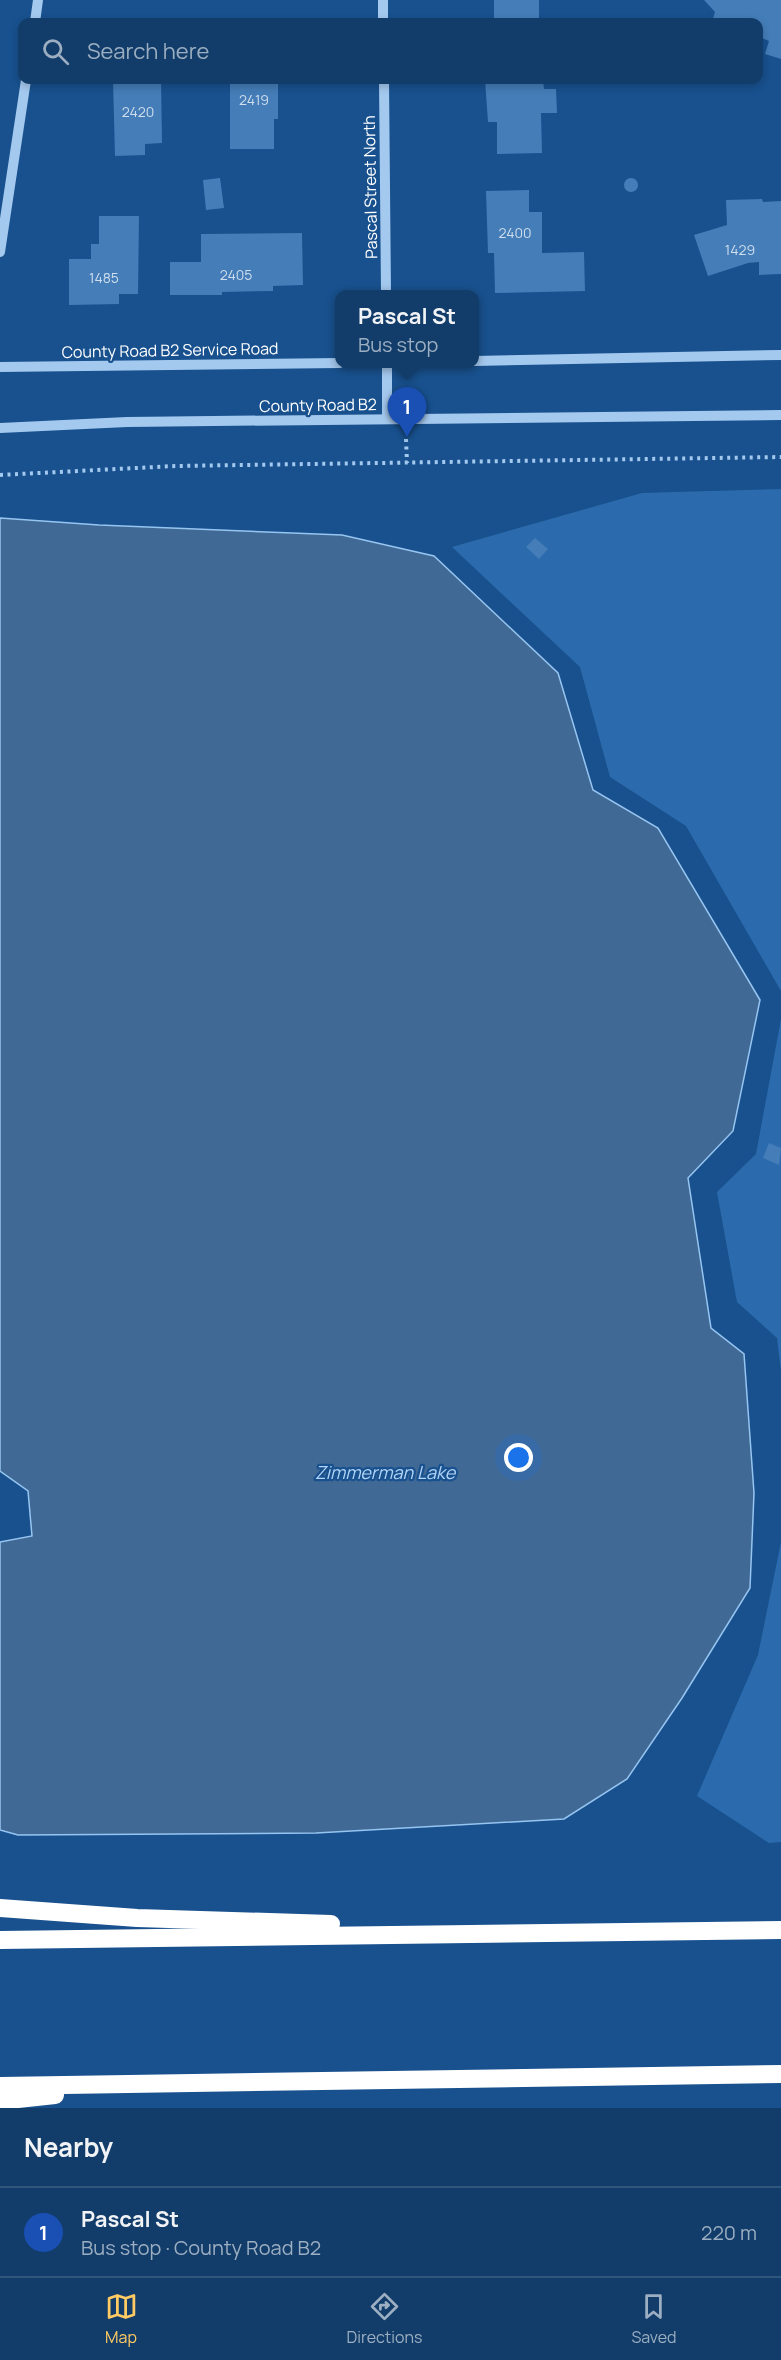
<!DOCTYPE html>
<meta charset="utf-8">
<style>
body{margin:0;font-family:Manrope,sans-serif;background:#1b4470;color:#f1f3f6}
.you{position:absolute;left:519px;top:1458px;width:21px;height:21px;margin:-15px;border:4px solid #fff;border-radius:50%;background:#1a73e8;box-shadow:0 0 0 9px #1a73e833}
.badge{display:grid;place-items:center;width:39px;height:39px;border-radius:50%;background:#ffcb62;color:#fff;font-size:20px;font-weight:700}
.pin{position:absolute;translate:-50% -50px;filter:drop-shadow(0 2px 3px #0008)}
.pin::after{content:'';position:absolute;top:32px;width:21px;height:18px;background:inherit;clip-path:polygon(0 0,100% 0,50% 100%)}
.popup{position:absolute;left:335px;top:290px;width:144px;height:78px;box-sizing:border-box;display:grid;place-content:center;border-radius:12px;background:#123d6a;filter:drop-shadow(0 2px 4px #0005);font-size:20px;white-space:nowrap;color:#9caec1}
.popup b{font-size:22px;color:#f1f3f6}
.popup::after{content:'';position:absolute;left:50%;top:100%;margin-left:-12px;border:12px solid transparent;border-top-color:#123d6a}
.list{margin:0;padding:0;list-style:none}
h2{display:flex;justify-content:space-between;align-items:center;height:78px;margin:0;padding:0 24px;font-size:26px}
h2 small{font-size:20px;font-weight:400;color:#9caec1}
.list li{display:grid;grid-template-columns:39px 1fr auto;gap:18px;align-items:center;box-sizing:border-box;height:90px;padding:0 24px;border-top:2px solid #31567e}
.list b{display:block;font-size:22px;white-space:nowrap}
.list p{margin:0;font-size:20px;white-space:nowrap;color:#9caec1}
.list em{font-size:20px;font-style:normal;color:#9caec1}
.icon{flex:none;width:33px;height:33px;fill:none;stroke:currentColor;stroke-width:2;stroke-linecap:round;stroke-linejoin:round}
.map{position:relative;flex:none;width:781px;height:2108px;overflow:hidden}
.search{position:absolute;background:#123d6a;box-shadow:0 3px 9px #0003;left:18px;right:18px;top:18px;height:66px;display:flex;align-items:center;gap:15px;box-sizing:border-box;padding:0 21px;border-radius:12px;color:#9caec1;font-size:22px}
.sheet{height:168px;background:#123d6a}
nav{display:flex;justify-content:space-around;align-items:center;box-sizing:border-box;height:84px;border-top:2px solid #31567e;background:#123d6a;font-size:16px;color:#9caec1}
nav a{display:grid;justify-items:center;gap:3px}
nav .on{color:#ffcb62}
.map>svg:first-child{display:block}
.green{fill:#2b6bad}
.water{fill:#406995;stroke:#97c5f1;stroke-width:1.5}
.building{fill:#447db8}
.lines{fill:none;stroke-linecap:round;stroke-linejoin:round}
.path{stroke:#a4c9ef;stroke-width:4;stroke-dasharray:3 4.5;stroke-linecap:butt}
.minor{stroke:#a4c9ef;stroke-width:10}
.highway{stroke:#fff;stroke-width:18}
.labels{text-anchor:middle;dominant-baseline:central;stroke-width:4.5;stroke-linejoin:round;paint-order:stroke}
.number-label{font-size:14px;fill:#d0deed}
.street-label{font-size:16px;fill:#fff;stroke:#18518e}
.water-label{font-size:18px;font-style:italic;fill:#b0d3f6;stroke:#18518e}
</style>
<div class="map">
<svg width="781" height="2108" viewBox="0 0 781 2108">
<rect width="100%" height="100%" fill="#18518e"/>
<g class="green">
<polygon points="781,489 781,991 686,826 610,777 580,667 452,547 642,493"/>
<polygon points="781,1019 781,1371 777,1338 737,1302 717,1192 756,1154"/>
<polygon points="781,1542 781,1842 769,1843 697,1796 758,1655"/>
</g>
<polygon class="water" points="0,518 99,525 342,535 434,556 558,673 593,790 658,828 760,1000 733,1131 688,1178 711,1328 744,1354 754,1493 750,1588 682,1698 627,1779 564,1819 316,1833 18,1835 0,1830 0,1542 32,1536 28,1491 0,1471"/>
<g class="building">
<polygon points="494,0 539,0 539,19 494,20"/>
<polygon points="704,0 781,0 781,59 765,54 769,41 762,38 758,48 758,22 712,22 715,12"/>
<polygon points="113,80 161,80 162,143 145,144 145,155 115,156"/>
<polygon points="230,80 278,80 278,119 274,119 274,149 230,149"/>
<polygon points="485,80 543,80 544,89 556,89 557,113 541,113 542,153 497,154 497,122 488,122"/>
<polygon points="220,178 224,208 206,210 203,180"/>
<circle cx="631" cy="185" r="7"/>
<polygon points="529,190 529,212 542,212 542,253 584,252 585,291 495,293 494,253 488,253 486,191"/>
<polygon points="762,199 763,202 781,201 781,274 759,275 759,262 748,263 708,276 694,235 727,225 726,200"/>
<polygon points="99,216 139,216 138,294 119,294 119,304 69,305 69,259 91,259 91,244 99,244"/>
<polygon points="302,233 303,285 273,286 273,291 222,292 222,295 170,295 170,262 201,262 201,234"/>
<polygon points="535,538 548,549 539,559 526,547"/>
<polygon points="769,1143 781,1148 779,1165 763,1158"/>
</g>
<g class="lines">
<g class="path">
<polyline points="406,439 407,463"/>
<polyline points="0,475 175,466 781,457"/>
</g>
<g class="minor">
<polyline points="383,0 383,22"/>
<polyline points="35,22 38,0"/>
<polyline points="384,80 386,294"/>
<polyline points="0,252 26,80"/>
<polyline points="474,361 781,355"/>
<polyline points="387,364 387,419"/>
<polyline points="0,367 340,363"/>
<polyline points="0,428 127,422 781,415"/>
</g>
<g class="highway">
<polyline points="0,1908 137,1918 331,1924"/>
<polyline points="0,1940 781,1930"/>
<polyline points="0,2086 781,2074"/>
<polyline points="0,2101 55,2095"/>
</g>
</g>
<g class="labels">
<g class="number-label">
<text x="254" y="99">2419</text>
<text x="138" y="111">2420</text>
<text x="515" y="232">2400</text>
<text x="740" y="249">1429</text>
<text x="236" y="274">2405</text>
<text x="104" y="277">1485</text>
</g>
<g class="street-label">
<text transform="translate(370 187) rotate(-91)">Pascal Street North</text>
<text transform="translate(170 350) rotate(-1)">County Road B2 Service Road</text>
<text transform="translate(318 405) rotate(-1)">County Road B2</text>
</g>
<g class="water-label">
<text x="385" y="1472">Zimmerman Lake</text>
</g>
</g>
</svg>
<div class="you"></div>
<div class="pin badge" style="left:407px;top:437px;background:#1a4fb4">1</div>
<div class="popup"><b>Pascal St</b>Bus stop</div>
<div class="search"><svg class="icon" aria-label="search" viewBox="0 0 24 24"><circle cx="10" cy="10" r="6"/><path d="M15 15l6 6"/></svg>Search here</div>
</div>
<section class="sheet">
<h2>Nearby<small></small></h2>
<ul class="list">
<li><span class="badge" style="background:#1a4fb4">1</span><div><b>Pascal St</b><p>Bus stop · County Road B2</p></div><em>220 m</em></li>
</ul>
</section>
<nav>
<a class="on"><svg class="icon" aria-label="map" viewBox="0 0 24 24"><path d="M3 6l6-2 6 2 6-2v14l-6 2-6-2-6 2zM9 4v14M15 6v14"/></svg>Map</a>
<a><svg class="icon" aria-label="directions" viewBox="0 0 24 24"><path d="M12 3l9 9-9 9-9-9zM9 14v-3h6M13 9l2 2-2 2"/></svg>Directions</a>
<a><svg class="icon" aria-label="saved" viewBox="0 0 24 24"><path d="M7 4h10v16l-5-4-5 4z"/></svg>Saved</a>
</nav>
